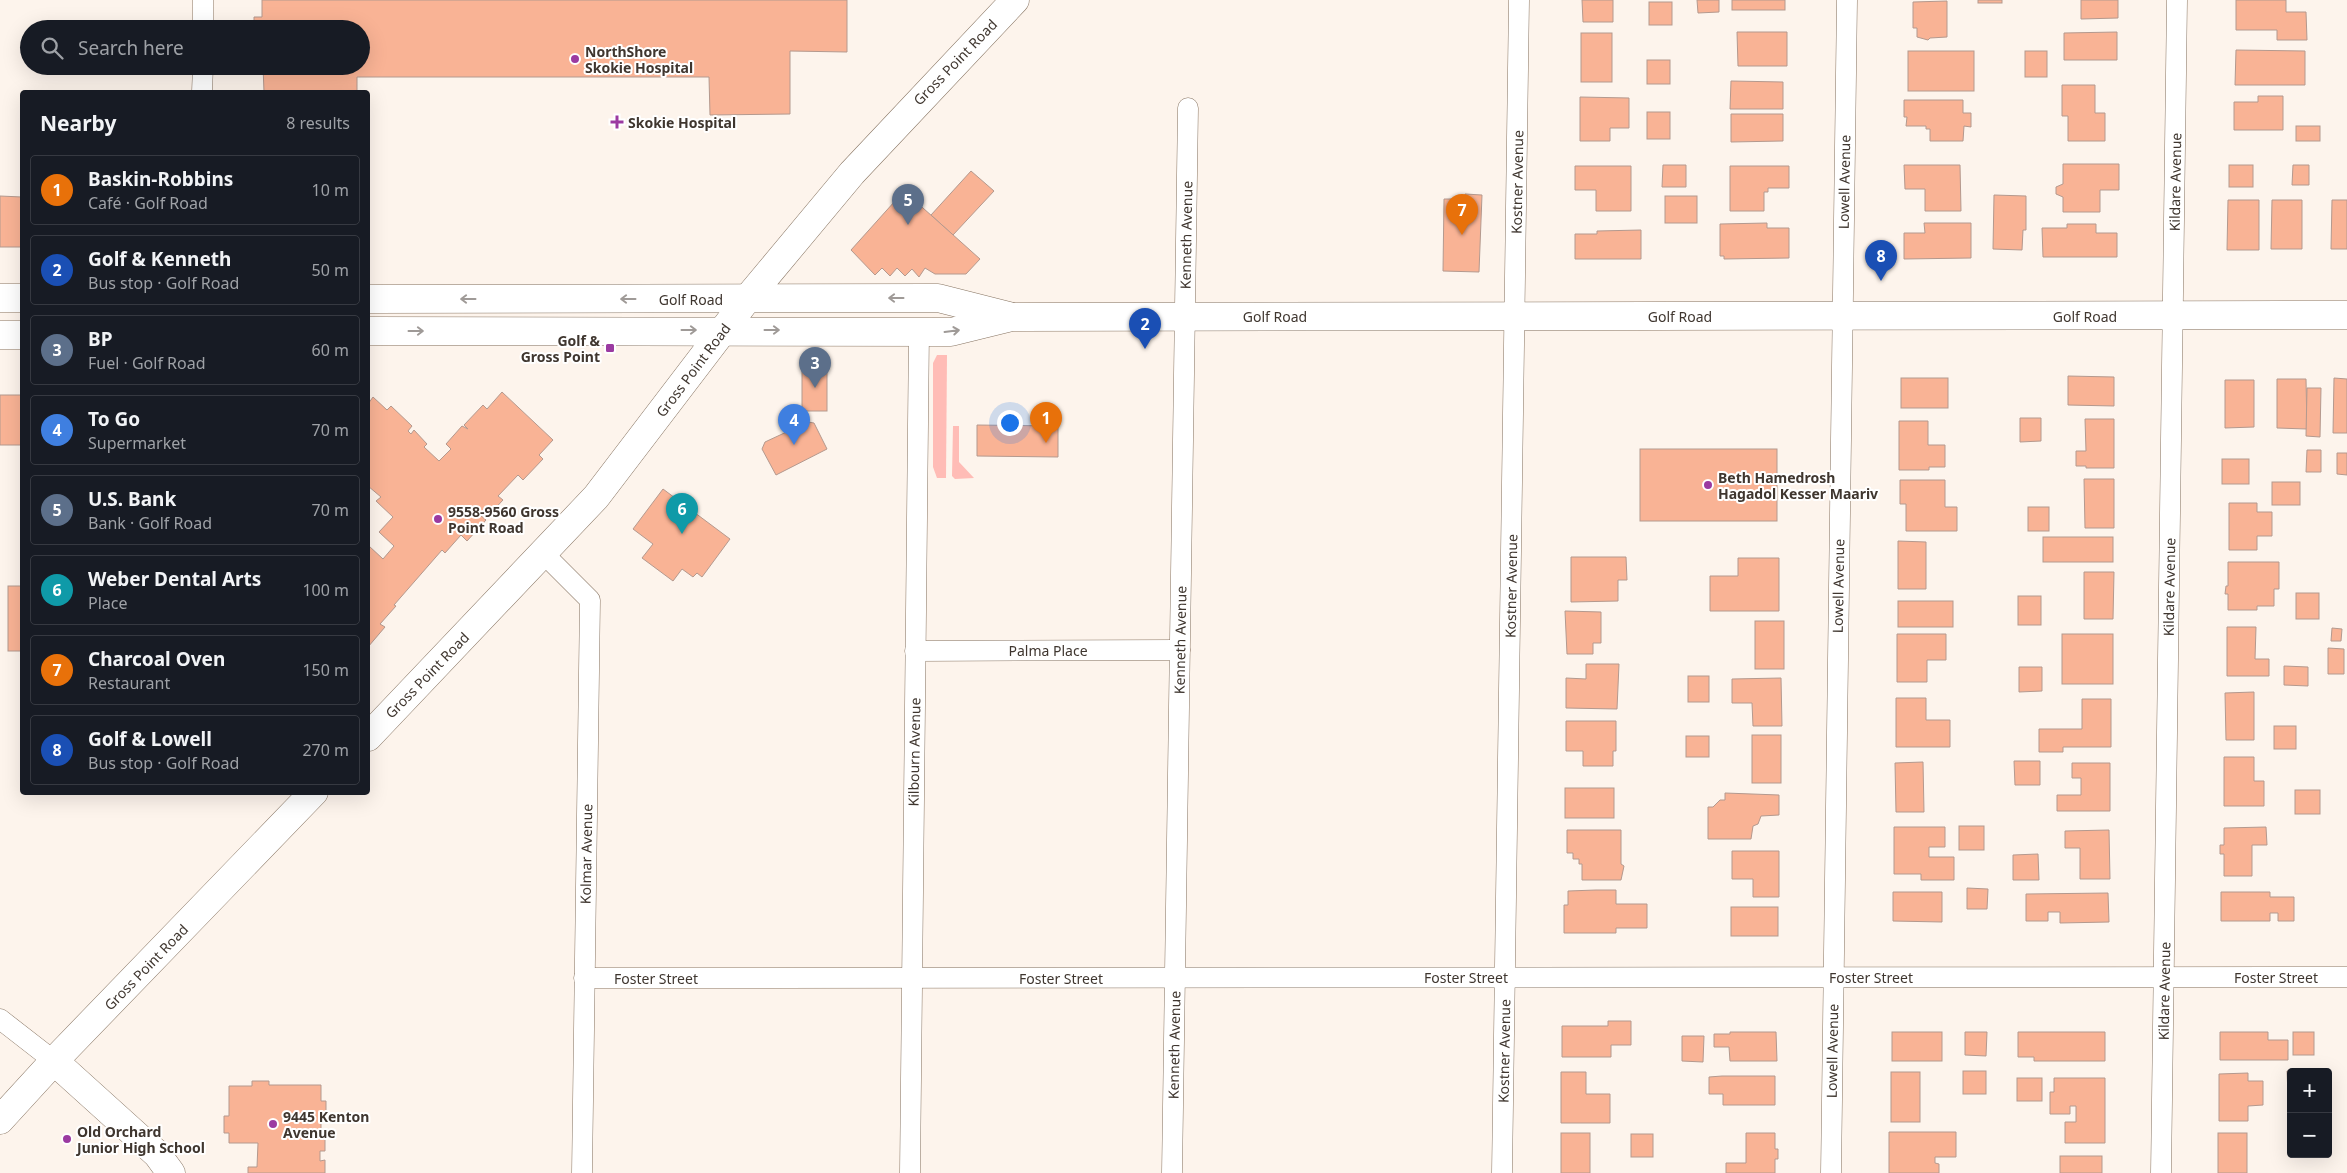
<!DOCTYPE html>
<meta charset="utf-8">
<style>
body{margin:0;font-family:"Noto Sans",sans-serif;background:#20242c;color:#f1f3f6}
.controls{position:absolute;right:15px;bottom:15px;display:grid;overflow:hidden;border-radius:5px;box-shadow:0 5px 20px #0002}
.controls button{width:45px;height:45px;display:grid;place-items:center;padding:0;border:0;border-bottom:1px solid #363941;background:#171b24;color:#f1f3f6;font:25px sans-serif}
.you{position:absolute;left:1009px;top:422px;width:18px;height:18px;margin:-12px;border:4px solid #fff;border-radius:50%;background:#1a73e8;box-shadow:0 0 0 8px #1a73e833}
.badge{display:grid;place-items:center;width:32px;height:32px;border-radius:50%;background:#7c3aed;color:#fff;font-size:16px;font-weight:700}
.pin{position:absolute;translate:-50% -41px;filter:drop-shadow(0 1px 2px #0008)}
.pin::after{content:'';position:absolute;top:26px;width:18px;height:15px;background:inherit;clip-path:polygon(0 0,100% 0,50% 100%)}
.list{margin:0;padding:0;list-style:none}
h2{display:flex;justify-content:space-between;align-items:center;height:65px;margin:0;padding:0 20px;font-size:21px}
h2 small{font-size:16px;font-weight:400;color:#9ea1a6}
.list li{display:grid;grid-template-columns:32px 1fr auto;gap:15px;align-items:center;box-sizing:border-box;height:70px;margin:0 10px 10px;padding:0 10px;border:1px solid #363941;border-radius:5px}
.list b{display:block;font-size:19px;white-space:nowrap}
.list p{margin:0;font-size:16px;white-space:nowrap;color:#9ea1a6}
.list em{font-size:16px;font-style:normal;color:#9ea1a6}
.icon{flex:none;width:28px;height:28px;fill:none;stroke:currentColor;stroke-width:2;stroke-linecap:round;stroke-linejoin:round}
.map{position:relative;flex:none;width:2347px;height:1173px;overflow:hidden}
.search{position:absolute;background:#171b24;box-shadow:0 5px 20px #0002;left:20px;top:20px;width:350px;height:55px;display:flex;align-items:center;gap:12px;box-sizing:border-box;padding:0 18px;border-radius:28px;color:#9ea1a6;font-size:19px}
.panel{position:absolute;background:#171b24;box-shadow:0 5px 20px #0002;left:20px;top:90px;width:350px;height:705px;border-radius:5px}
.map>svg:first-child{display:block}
.green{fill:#ffbcb6}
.building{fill:#f9b395;stroke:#b4998e}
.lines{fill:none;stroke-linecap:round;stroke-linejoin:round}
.minor-casing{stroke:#877462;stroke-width:21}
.secondary-casing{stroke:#877462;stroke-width:29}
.minor{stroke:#fff;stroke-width:20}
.secondary{stroke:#fff;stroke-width:28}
.oneway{stroke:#9f9a97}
.poi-dot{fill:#9b3aa1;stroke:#fff;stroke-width:2}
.labels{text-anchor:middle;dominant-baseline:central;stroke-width:4;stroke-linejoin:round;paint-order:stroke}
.poi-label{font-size:14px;font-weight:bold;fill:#3f362f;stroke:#fff;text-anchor:start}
.street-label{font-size:14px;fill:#3f362f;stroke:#fff}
</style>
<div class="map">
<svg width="2347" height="1173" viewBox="0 0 2347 1173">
<rect width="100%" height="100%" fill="#fdf4ec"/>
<g class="green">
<polygon points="937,355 947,355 946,478 937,478 933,467 933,363"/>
<polygon points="953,426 959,426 959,462 974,478 955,479 952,476"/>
</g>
<g class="building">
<polygon points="262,0 847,0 847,52 790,51 790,114 710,115 709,77 357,77 357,92 264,92 263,66 361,66 361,29 254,29 254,17 262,17"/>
<polygon points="1582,0 1613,0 1613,22 1583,22"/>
<polygon points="1697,0 1719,0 1719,12 1698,13"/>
<rect x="1732" y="0" width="53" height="10"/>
<rect x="1978" y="0" width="24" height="3"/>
<polygon points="2081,0 2118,0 2118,18 2081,19"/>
<polygon points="2236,0 2286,0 2286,12 2306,12 2307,40 2277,40 2277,30 2236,30"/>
<polygon points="1947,1 1947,37 1930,38 1928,40 1917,37 1917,28 1913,28 1913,2"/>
<rect x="1649" y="2" width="23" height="23"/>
<polygon points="1737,32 1787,32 1787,66 1738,66"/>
<polygon points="2117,32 2117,60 2064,60 2064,33"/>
<rect x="1581" y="33" width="31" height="49"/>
<polygon points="2236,50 2305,51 2305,85 2235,85"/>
<rect x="1908" y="51" width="66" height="40"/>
<rect x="2025" y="51" width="22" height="26"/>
<rect x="1647" y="60" width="23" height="24"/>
<polygon points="1731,81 1783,82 1783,109 1730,109"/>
<polygon points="2062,85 2095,85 2095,113 2105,113 2105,141 2068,141 2068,116 2062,116"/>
<polygon points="2258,96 2283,96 2283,130 2234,130 2234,102 2258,102"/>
<polygon points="1580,97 1629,98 1629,128 1610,128 1610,141 1580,141"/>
<polygon points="1904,100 1963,100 1963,113 1971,113 1971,127 1964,126 1963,141 1930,141 1930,129 1926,129 1926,126 1906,126 1907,117 1904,117"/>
<rect x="1647" y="112" width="23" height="27"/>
<polygon points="1731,114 1783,114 1783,141 1731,142"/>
<rect x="2296" y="126" width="24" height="15"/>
<polygon points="2063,164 2119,164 2119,190 2100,190 2100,212 2063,212 2063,197 2056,194 2056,187 2063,184"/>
<polygon points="1663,165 1686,165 1686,187 1662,187"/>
<polygon points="1904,165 1960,165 1961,211 1925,211 1925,189 1905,189"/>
<rect x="2229" y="165" width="24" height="22"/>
<polygon points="2293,165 2309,165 2309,185 2292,185"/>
<polygon points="1575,166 1631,166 1631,211 1596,211 1596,190 1575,190"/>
<polygon points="1730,166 1789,166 1789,188 1768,188 1768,192 1764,192 1764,211 1730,211"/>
<polygon points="971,171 994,191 953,235 931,215"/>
<polygon points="904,191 980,259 966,274 935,274 925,268 919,277 912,269 905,276 897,268 890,276 882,268 875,275 851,250"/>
<polygon points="1465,194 1482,195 1479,272 1443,271 1444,199 1465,199"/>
<polygon points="1994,195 2026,196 2026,230 2023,230 2022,250 1993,249"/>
<polygon points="0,196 22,197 22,247 0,247"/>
<rect x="1665" y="196" width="32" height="27"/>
<polygon points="2228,200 2259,200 2259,250 2227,250"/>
<polygon points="2272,200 2302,200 2302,249 2271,249"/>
<polygon points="2332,200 2347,200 2347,249 2331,249"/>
<polygon points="1767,223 1767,228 1789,228 1789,258 1724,259 1724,256 1720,256 1720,224"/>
<polygon points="1924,223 1971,223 1971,258 1904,259 1904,233 1925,233"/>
<polygon points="2067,224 2096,224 2096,233 2117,233 2117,257 2043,257 2042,228 2067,228"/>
<polygon points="1641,230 1641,259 1575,259 1575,234 1597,234 1597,231"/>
<rect x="802" y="366" width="25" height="45"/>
<polygon points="2068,376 2114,377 2114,406 2068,405"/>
<rect x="1901" y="378" width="47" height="30"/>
<polygon points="2334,378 2347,379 2347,433 2333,433"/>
<polygon points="2277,379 2306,379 2307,429 2277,428"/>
<polygon points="2225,380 2254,380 2254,427 2225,428"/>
<polygon points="2307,388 2321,388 2320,437 2306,436"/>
<polygon points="502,392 553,440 539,455 543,459 523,480 518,475 498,496 503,500 487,517 484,511 480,515 486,520 467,541 461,535 445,553 442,550 394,605 396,606 380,624 385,627 368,647 368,548 369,546 383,559 394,546 379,532 393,517 376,501 381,497 368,486 368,404 373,397 387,410 391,406 412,426 408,431 411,434 414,430 427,444 424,447 439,461 451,449 446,444 462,426 468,429 464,425 483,405 487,409"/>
<rect x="0" y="395" width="22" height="50"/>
<polygon points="2020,418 2041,418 2041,441 2020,442"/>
<polygon points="2085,419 2114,419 2114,468 2086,468 2086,466 2076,466 2076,451 2086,451"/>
<polygon points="1899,421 1928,421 1928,445 1945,445 1945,467 1929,467 1929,470 1899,470"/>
<polygon points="808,422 814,423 827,449 776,475 762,449 765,442"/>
<polygon points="977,425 1058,426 1058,457 977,456"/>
<rect x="1640" y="449" width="137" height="72"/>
<polygon points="2307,450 2321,450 2321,472 2306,472"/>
<polygon points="2337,453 2347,453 2347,475 2337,474"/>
<rect x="2222" y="459" width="27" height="25"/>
<polygon points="2084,479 2114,479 2114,528 2085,528"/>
<polygon points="1900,480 1945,480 1945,507 1957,507 1957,531 1906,531 1906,504 1900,504"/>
<rect x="2272" y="482" width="28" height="23"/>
<polygon points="663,489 730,539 702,577 697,573 693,577 682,569 673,581 642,558 653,544 633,529"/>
<polygon points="2229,503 2257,503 2257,512 2272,512 2272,536 2257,536 2257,550 2229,550"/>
<rect x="2028" y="507" width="21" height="24"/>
<rect x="2043" y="537" width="70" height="25"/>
<polygon points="1898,541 1926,542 1926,589 1898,589"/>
<polygon points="1571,557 1626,557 1627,580 1618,580 1618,601 1571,602"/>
<polygon points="1738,558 1779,558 1779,611 1710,611 1710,576 1738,576"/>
<polygon points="2228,562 2279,562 2279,589 2274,589 2274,606 2257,606 2257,610 2228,610 2228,594 2225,594 2226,586 2228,586"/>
<polygon points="2084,572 2114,572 2113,619 2084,619"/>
<rect x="8" y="586" width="14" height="65"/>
<rect x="2296" y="593" width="23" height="26"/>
<rect x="2018" y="596" width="23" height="29"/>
<rect x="1898" y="601" width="55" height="26"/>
<polygon points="1565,611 1601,612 1601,643 1593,643 1593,654 1567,654"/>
<rect x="1755" y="621" width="29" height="48"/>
<polygon points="2227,627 2256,627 2255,659 2269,659 2269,676 2227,676"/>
<polygon points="2332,628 2342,629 2341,641 2331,641"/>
<polygon points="1897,634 1946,634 1946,660 1927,660 1927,682 1897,682"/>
<rect x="2062" y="634" width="51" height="50"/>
<polygon points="2328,648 2344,649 2344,674 2328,674"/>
<polygon points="1586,664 1619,664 1617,709 1566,708 1566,678 1586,679"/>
<polygon points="2284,666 2308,667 2308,686 2284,685"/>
<polygon points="2019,667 2042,667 2042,691 2019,692"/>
<rect x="1688" y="676" width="21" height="26"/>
<polygon points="1781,678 1782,726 1753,726 1752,703 1732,703 1732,679"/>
<polygon points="2254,692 2254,740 2226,740 2225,693"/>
<polygon points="1896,698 1926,698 1926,720 1950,720 1950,747 1896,747"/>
<polygon points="2082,699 2111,699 2111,747 2063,747 2063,752 2039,752 2039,729 2082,729"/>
<polygon points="1566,721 1616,721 1616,751 1613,751 1613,766 1583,766 1583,751 1566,751"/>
<rect x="2274" y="726" width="22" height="23"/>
<rect x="1752" y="735" width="29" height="48"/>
<rect x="1686" y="736" width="23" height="21"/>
<polygon points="2224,757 2254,757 2254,781 2264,781 2264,806 2224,806"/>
<polygon points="2014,761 2040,761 2040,785 2015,785"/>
<polygon points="1923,762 1924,812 1896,812 1895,763"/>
<polygon points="2072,763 2110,763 2110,811 2057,811 2057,795 2081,795 2081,778 2072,778"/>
<rect x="1565" y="788" width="49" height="30"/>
<rect x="2295" y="790" width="25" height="24"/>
<polygon points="1725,793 1779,795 1779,815 1761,816 1758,824 1753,826 1751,839 1708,839 1708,807 1713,807 1720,800 1725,800"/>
<rect x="1959" y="826" width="25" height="24"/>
<polygon points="1894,827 1945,827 1945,847 1929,847 1929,857 1954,857 1954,880 1921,880 1921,874 1894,874"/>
<polygon points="2266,827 2267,845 2252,845 2252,876 2224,876 2224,854 2220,854 2220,845 2224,845 2224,828"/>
<polygon points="1567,830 1621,830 1621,864 1624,866 1621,880 1582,880 1582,864 1579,864 1579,859 1573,859 1573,853 1567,853"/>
<polygon points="2109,830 2110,879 2080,879 2080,848 2065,848 2065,831"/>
<polygon points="1732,851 1779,851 1779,897 1753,897 1753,879 1732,879"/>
<polygon points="2038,854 2039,880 2013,880 2013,855"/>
<polygon points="1967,888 1988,889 1987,909 1967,909"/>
<polygon points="1596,890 1616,890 1616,904 1647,904 1647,928 1616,928 1616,933 1564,933 1564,905 1568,905 1568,891"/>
<polygon points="1893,892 1942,892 1942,922 1893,921"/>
<polygon points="2221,892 2270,892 2270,897 2294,897 2294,921 2278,921 2278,913 2270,913 2270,921 2221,921"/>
<polygon points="2108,893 2109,922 2060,923 2060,912 2048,912 2048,921 2026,921 2026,894"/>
<rect x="1731" y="907" width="47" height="29"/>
<polygon points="1608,1021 1631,1021 1631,1045 1611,1045 1611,1057 1562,1057 1562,1026 1608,1026"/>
<polygon points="1730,1032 1776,1032 1777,1061 1730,1061 1729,1047 1714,1047 1714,1034 1730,1034"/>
<rect x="1892" y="1032" width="50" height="29"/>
<polygon points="1965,1032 1987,1032 1986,1056 1965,1055"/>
<polygon points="2018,1032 2105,1032 2105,1061 2034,1061 2034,1057 2018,1057"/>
<polygon points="2220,1032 2268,1032 2268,1040 2288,1040 2288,1060 2220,1060"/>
<rect x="2293" y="1032" width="21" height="23"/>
<polygon points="1682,1036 1704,1036 1703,1062 1682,1061"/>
<polygon points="2310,1070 2291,1072 2291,1094 2288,1094 2287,1071"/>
<rect x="1963" y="1071" width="23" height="23"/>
<polygon points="1561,1072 1586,1072 1586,1094 1610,1094 1610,1123 1561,1123"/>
<rect x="1891" y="1072" width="29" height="50"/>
<polygon points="2248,1073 2248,1081 2263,1081 2263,1105 2248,1106 2248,1121 2219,1121 2219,1074"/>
<polygon points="1722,1076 1775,1076 1775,1105 1723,1105 1723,1094 1709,1094 1709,1077"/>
<rect x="2017" y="1078" width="25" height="23"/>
<polygon points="2054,1078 2105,1078 2105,1143 2065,1143 2065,1122 2076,1122 2076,1106 2070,1106 2070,1114 2050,1114 2050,1092 2054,1092"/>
<polygon points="252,1081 269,1081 269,1085 321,1085 321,1101 326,1101 326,1115 321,1115 321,1137 325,1137 325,1151 320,1151 320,1161 325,1160 325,1173 248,1173 248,1167 257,1167 258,1143 229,1143 229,1133 224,1133 224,1116 229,1116 229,1086 252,1086"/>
<polygon points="1889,1132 1956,1132 1956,1157 1935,1157 1935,1163 1939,1164 1939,1173 1889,1173"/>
<rect x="1561" y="1133" width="29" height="40"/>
<polygon points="1746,1133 1775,1133 1775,1149 1778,1149 1778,1159 1775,1159 1775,1173 1726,1173 1726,1163 1746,1163"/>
<rect x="2218" y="1133" width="29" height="40"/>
<rect x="1631" y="1134" width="22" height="23"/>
<rect x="2060" y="1156" width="42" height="17"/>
</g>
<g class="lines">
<defs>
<g id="minor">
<polyline points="203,29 203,0"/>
<polyline points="202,92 203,66"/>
<polyline points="544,554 590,600 582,1173"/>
<polyline points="915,651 1180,650"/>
<polyline points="584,978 2347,977"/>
<polyline points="0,1019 54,1061"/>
<polyline points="910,1173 919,331"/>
<polyline points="1172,1173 1188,108"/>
<polyline points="1502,1173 1519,0"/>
<polyline points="1831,1173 1847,0"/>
<polyline points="2161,1173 2177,0"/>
</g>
<g id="secondary">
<polyline points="0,298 22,298"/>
<polyline points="368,299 938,298 1009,316"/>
<polyline points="368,331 951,332 1012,317 2347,315"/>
<polyline points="0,335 22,335"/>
<polyline points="368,737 596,497 747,299 852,173 1015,0"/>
<polyline points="54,1061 157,1154 171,1173"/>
<polyline points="0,1120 54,1061 314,792"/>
</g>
</defs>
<use href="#minor" class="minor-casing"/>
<use href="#secondary" class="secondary-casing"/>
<use href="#minor" class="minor"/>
<use href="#secondary" class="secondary"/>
</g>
<defs><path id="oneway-shaft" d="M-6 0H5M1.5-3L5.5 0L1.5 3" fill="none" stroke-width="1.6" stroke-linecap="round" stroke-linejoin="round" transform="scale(1.25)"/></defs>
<g class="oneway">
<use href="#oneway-shaft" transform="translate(896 298) rotate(180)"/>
<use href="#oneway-shaft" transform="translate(468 299) rotate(-180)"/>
<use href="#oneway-shaft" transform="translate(628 299) rotate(180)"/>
<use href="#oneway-shaft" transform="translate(689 330)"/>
<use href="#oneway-shaft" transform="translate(772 330)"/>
<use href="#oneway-shaft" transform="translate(416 331)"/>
<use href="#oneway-shaft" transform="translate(952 331) rotate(-7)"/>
</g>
<g class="poi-dot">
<circle cx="575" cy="59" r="5"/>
<path d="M614.5 114.5h5v5h5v5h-5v5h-5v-5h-5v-5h5z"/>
<rect x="605" y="343" width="10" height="10" rx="2.5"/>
<circle cx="1708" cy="485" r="5"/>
<circle cx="438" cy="519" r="5"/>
<circle cx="273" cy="1124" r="5"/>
<circle cx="67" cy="1139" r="5"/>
</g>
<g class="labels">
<g class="poi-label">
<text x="585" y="51">NorthShore<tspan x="585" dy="16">Skokie Hospital</tspan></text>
<text x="628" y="122">Skokie Hospital</text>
<text x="600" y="340" text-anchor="end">Golf &amp;<tspan x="600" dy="16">Gross Point</tspan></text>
<text x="1718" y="477">Beth Hamedrosh<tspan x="1718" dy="16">Hagadol Kesser Maariv</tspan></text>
<text x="448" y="511">9558-9560 Gross<tspan x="448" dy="16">Point Road</tspan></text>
<text x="283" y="1116">9445 Kenton<tspan x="283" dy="16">Avenue</tspan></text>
<text x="77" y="1131">Old Orchard<tspan x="77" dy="16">Junior High School</tspan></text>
</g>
<g class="street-label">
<text transform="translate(955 62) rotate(-46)">Gross Point Road</text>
<text transform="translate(1517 182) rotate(-89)">Kostner Avenue</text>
<text transform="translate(1844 182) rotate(-89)">Lowell Avenue</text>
<text transform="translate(2175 182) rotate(-89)">Kildare Avenue</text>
<text transform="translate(1186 235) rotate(-89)">Kenneth Avenue</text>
<text x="691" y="299">Golf Road</text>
<text x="1275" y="316">Golf Road</text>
<text x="1680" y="316">Golf Road</text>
<text x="2085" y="316">Golf Road</text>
<text transform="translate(693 370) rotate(-53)">Gross Point Road</text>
<text transform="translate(1511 586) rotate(-89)">Kostner Avenue</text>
<text transform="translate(1838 586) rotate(-89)">Lowell Avenue</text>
<text transform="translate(2169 587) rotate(-89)">Kildare Avenue</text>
<text transform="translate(1180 640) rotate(-89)">Kenneth Avenue</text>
<text x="1048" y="650">Palma Place</text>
<text transform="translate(427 675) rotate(-46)">Gross Point Road</text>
<text transform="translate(914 752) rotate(-89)">Kilbourn Avenue</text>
<text transform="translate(586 854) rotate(-89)">Kolmar Avenue</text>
<text transform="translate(146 967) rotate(-46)">Gross Point Road</text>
<text x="1466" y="977">Foster Street</text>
<text x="1871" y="977">Foster Street</text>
<text x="2276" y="977">Foster Street</text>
<text x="656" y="978">Foster Street</text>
<text x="1061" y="978">Foster Street</text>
<text transform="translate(2164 991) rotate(-89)">Kildare Avenue</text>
<text transform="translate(1174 1045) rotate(-89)">Kenneth Avenue</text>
<text transform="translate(1504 1051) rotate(-89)">Kostner Avenue</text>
<text transform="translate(1832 1051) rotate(-89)">Lowell Avenue</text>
</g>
</g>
</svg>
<div class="controls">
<button>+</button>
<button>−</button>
</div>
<div class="you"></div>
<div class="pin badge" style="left:1046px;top:443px;background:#e8710a">1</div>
<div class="pin badge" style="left:1145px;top:349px;background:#1a4fb4">2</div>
<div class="pin badge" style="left:815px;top:388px;background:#5c6f8a">3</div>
<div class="pin badge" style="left:794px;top:445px;background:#3f7fe0">4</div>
<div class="pin badge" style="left:908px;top:225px;background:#5c6f8a">5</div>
<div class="pin badge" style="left:682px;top:534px;background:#0f9aa8">6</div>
<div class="pin badge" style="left:1462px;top:235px;background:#e8710a">7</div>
<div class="pin badge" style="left:1881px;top:281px;background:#1a4fb4">8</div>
<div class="search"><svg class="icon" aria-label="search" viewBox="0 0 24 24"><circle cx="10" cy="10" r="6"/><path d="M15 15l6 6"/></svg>Search here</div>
<section class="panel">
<h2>Nearby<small>8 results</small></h2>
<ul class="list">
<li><span class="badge" style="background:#e8710a">1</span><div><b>Baskin-Robbins</b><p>Café · Golf Road</p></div><em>10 m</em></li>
<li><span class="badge" style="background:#1a4fb4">2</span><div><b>Golf &amp; Kenneth</b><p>Bus stop · Golf Road</p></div><em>50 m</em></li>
<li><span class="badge" style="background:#5c6f8a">3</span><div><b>BP</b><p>Fuel · Golf Road</p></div><em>60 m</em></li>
<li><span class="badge" style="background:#3f7fe0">4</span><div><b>To Go</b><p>Supermarket</p></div><em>70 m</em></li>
<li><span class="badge" style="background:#5c6f8a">5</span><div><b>U.S. Bank</b><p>Bank · Golf Road</p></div><em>70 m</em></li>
<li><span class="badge" style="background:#0f9aa8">6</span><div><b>Weber Dental Arts</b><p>Place</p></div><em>100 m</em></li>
<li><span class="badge" style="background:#e8710a">7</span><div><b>Charcoal Oven</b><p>Restaurant</p></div><em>150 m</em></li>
<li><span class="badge" style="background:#1a4fb4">8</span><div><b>Golf &amp; Lowell</b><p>Bus stop · Golf Road</p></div><em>270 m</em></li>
</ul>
</section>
</div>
